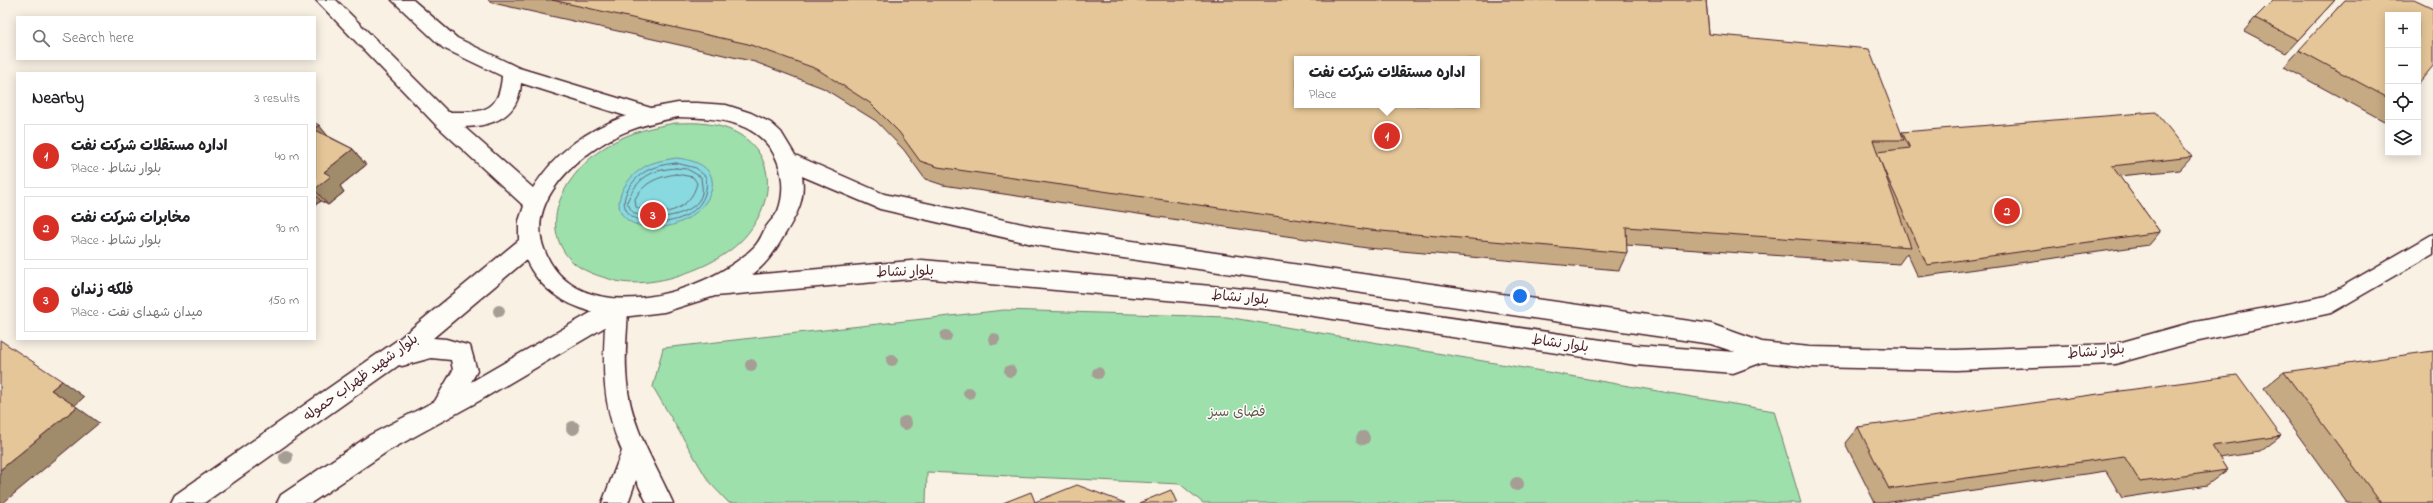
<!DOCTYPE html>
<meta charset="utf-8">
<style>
body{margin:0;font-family:"Indie Flower","Playpen Sans Arabic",sans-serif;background:#f2f2f2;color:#202124}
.controls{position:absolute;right:12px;top:12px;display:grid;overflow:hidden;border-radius:0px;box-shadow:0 2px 10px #0003}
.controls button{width:36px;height:36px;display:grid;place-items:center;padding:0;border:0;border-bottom:1px solid #e0e0e0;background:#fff;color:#202124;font:20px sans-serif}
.you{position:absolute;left:1520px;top:296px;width:14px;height:14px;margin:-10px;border:3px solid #fff;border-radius:50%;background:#1a73e8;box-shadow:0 0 0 6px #1a73e833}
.badge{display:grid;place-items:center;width:26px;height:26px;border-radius:50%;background:#d93025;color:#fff;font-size:13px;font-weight:700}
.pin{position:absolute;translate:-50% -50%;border:2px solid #fff;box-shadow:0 1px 4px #0006}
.popup{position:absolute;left:1294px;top:56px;width:186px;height:52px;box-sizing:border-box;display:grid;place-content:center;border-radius:0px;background:#fff;filter:drop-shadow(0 1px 3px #0005);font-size:13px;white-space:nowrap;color:#757577}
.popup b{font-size:15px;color:#202124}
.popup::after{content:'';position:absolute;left:50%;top:100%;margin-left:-8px;border:8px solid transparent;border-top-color:#fff}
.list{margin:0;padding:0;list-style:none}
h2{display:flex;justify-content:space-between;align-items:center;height:52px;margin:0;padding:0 16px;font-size:17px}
h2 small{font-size:13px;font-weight:400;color:#757577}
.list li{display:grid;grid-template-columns:26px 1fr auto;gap:12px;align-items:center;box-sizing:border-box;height:64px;margin:0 8px 8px;padding:0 8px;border:1px solid #e0e0e0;border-radius:0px}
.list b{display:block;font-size:15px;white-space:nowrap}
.list p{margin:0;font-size:13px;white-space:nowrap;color:#757577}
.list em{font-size:13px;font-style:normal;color:#757577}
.icon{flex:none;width:22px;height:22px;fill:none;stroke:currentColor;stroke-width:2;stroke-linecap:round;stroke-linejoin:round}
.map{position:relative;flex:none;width:2433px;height:503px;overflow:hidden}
.search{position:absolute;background:#fff;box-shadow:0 2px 10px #0003;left:16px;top:16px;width:300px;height:44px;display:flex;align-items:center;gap:10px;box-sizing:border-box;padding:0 14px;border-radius:0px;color:#757577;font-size:15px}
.panel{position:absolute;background:#fff;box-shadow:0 2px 10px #0003;left:16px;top:72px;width:300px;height:268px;border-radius:0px}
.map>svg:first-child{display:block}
.green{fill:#9de0ac;stroke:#74806c}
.water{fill:#88d9e0;stroke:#6f8f98}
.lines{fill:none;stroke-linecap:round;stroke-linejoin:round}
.shore{stroke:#636973;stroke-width:1}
.minor-casing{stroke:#4a1f2b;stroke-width:3}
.major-casing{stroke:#4a1f2b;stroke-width:3}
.minor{fill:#fdfcf7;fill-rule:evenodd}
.major{fill:#fdfcf7;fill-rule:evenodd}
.tree{fill:#a69d94}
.wall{fill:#c5aa83;stroke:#4a1f2b}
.shaded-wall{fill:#a08b6a;stroke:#4a1f2b}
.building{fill:#e5c698;stroke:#4a1f2b;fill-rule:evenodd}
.labels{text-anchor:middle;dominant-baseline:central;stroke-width:3;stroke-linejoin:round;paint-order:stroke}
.street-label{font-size:14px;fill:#4a1f2b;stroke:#fdfcf7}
.park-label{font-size:14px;fill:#635952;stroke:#fdfcf7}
</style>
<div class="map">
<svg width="2433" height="503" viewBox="0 0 2433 503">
<rect width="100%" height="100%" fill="#f8f1e4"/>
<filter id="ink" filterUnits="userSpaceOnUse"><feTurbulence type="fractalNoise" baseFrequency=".025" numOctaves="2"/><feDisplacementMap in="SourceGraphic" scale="8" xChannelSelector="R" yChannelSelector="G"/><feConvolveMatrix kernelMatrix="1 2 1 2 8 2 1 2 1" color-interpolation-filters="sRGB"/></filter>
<g filter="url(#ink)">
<g class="green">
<path d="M675,123C686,123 697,122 708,124C766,132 784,183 751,229C733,255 699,270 670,278C654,282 632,285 616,281C599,276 579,271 568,257C535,216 574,164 612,143C631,132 653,127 675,123Z"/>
<polygon points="1004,310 1227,317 1774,411 1801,503 1203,503 1180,484 927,472 926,503 729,503 709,482 653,387 663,348"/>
</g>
<path class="water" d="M676,158C752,165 694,243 638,225C603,214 623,178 646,166C655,161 665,160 676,158Z"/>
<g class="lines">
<g class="shore">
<path d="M676,163L696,168L706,177C715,238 595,235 631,185C642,169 658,165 676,163Z"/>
<path d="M676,168L687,169L701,177C701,182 703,188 702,193C698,216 651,223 634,213C631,211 629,206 627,202C637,178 650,170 676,168Z"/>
<path d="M676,174L693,177L697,183C691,211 659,220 636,207L635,199C644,182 658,177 676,174Z"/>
</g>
<defs>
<path id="minor" d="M617,300L625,302L628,309C627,333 624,358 627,383C631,427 655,463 673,503H647L636,480L628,503H602L622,451C600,401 603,361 606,309L609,302Z"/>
<path id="major" d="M316,0H336L448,112C480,112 499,115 502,76L443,48L392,0H413L457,38L519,68L651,108L678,103H697L726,105L751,113L771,123L781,132L795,155L884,194L1041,228L1711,324L1762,342L1810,347L1956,350L2115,344L2190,323L2326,296L2433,234V254L2331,313L2190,343L2115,364L1956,370L1810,367L1763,362L1733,373L1636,365L1267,309L922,278L715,296L664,312L622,317L479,401L388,451L311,503H277L281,495L370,435L435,401L453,370L451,360L431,358L402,366L399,365L204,503H171L175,495L399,339L519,240V221L524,206L435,124ZM521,83L626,116C586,130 556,152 533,188L464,127C494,126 519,116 521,83ZM678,117C714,118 756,119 775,156C783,172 785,193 778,211C775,217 770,221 766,227C762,234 760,241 754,247C707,295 575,333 544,249C525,198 583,151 623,133C641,125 659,121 678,117ZM802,176L880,209L1041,246L1711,344L1735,352L1636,345L1267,291L922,260L752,275C766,264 773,254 782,239C795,217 806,202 802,176ZM526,260C540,289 562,303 592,312L471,382L477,371L470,346L446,339L433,338Z"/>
</defs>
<use href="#minor" class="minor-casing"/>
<use href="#major" class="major-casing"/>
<use href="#minor" class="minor"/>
<use href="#major" class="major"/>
</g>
<g class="tree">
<circle cx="499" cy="311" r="6"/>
<circle cx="946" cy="336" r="6"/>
<circle cx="994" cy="339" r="6"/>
<circle cx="892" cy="360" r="6"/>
<circle cx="751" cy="365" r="6"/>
<circle cx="1010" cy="371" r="6"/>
<circle cx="1098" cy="373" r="6"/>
<circle cx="969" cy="393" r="6"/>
<circle cx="905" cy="423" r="7"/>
<circle cx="573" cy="428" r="7"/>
<circle cx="1363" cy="438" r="7"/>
<circle cx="286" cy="457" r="7"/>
<circle cx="1517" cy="484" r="7"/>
</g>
<g class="wall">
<polygon points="488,0 1706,0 1709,34 1902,134 1902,132 2192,157 2180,170 2119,176 2160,232 2149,245 1918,277 1907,253 1899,264 1626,245 1627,253 1619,270 1367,248 943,185 925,179 904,150 876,121 823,88 755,62 493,3"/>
<polygon points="2335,0 2286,53 2244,31 2255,18"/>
<polygon points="2345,0 2388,15 2388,117 2384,121 2284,67"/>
<polygon points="315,123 328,136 353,149 366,165 340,186 344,192 328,205 321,201 315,205"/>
<polygon points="2284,372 2433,503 2347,503 2264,388"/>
<polygon points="1858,427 2281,436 2260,452 2219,458 2227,470 2207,485 2122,498 2106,471 1884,503 1875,503 1845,443"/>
</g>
<g class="shaded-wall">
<polygon points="319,125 332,141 315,131 315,128"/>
<polygon points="353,149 366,165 340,186 344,192 328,205 315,190 315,189 324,172"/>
<polygon points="315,194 321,201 315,205"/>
<polygon points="62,381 84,397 73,407 51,390"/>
<polygon points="77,407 99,423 3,503 0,503 0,470"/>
</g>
<g class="building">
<path d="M552,0H1706L1709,34L1869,49L1904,140H1873L1911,247L1626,227L1627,253L1370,230L938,167L920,161L899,132L870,103L817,69L748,44ZM1297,59H1477V105H1297Z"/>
<polygon points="2273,0 2335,0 2298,40 2255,18"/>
<polygon points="2345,0 2414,0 2433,9 2433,66 2418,84 2418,15 2388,15 2388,98 2299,50"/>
<polygon points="2156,112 2192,157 2112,166 2160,232 1927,265 1884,170 1877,152 1910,148 1902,132"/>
<polygon points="315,123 319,125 315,128"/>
<polygon points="315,130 353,149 324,172 331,176 315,189"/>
<polygon points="0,340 62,381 51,390 77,407 0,470"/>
<polygon points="2433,351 2433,503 2381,503 2284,372"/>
<polygon points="2237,375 2281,436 2212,446 2227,470 2140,482 2124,456 1889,489 1858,427"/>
<polygon points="1077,485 1125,503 1003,503 1031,492 1035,502"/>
<polygon points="1171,490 1177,503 1139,503"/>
</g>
</g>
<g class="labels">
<g class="street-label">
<text transform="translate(905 272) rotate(-2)">بلوار نشاط</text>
<text transform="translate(1240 298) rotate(5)">بلوار نشاط</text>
<text transform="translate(1560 344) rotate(8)">بلوار نشاط</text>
<text transform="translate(2096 352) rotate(-5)">بلوار نشاط</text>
<text transform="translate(361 378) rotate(-36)">بلوار شهید ظهراب حموله</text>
</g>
<g class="park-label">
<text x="1237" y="412">فضای سبز</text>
</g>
</g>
</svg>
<div class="controls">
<button>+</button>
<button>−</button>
<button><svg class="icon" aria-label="locate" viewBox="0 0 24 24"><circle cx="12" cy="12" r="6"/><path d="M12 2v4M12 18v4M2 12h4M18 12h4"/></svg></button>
<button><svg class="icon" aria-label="layers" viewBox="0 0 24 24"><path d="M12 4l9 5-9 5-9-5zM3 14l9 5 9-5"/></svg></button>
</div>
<div class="you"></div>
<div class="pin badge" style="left:1387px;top:136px">1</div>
<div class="popup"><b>اداره مستقلات شرکت نفت</b>Place</div>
<div class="pin badge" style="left:2007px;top:211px">2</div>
<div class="pin badge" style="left:653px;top:215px">3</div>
<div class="search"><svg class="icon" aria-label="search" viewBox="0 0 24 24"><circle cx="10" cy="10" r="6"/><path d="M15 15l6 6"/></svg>Search here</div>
<section class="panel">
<h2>Nearby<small>3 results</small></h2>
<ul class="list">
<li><span class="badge">1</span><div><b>اداره مستقلات شرکت نفت</b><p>Place · بلوار نشاط</p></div><em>40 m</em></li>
<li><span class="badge">2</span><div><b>مخابرات شرکت نفت</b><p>Place · بلوار نشاط</p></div><em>90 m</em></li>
<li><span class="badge">3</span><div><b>فلکه زندان</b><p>Place · میدان شهدای نفت</p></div><em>150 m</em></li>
</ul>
</section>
</div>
